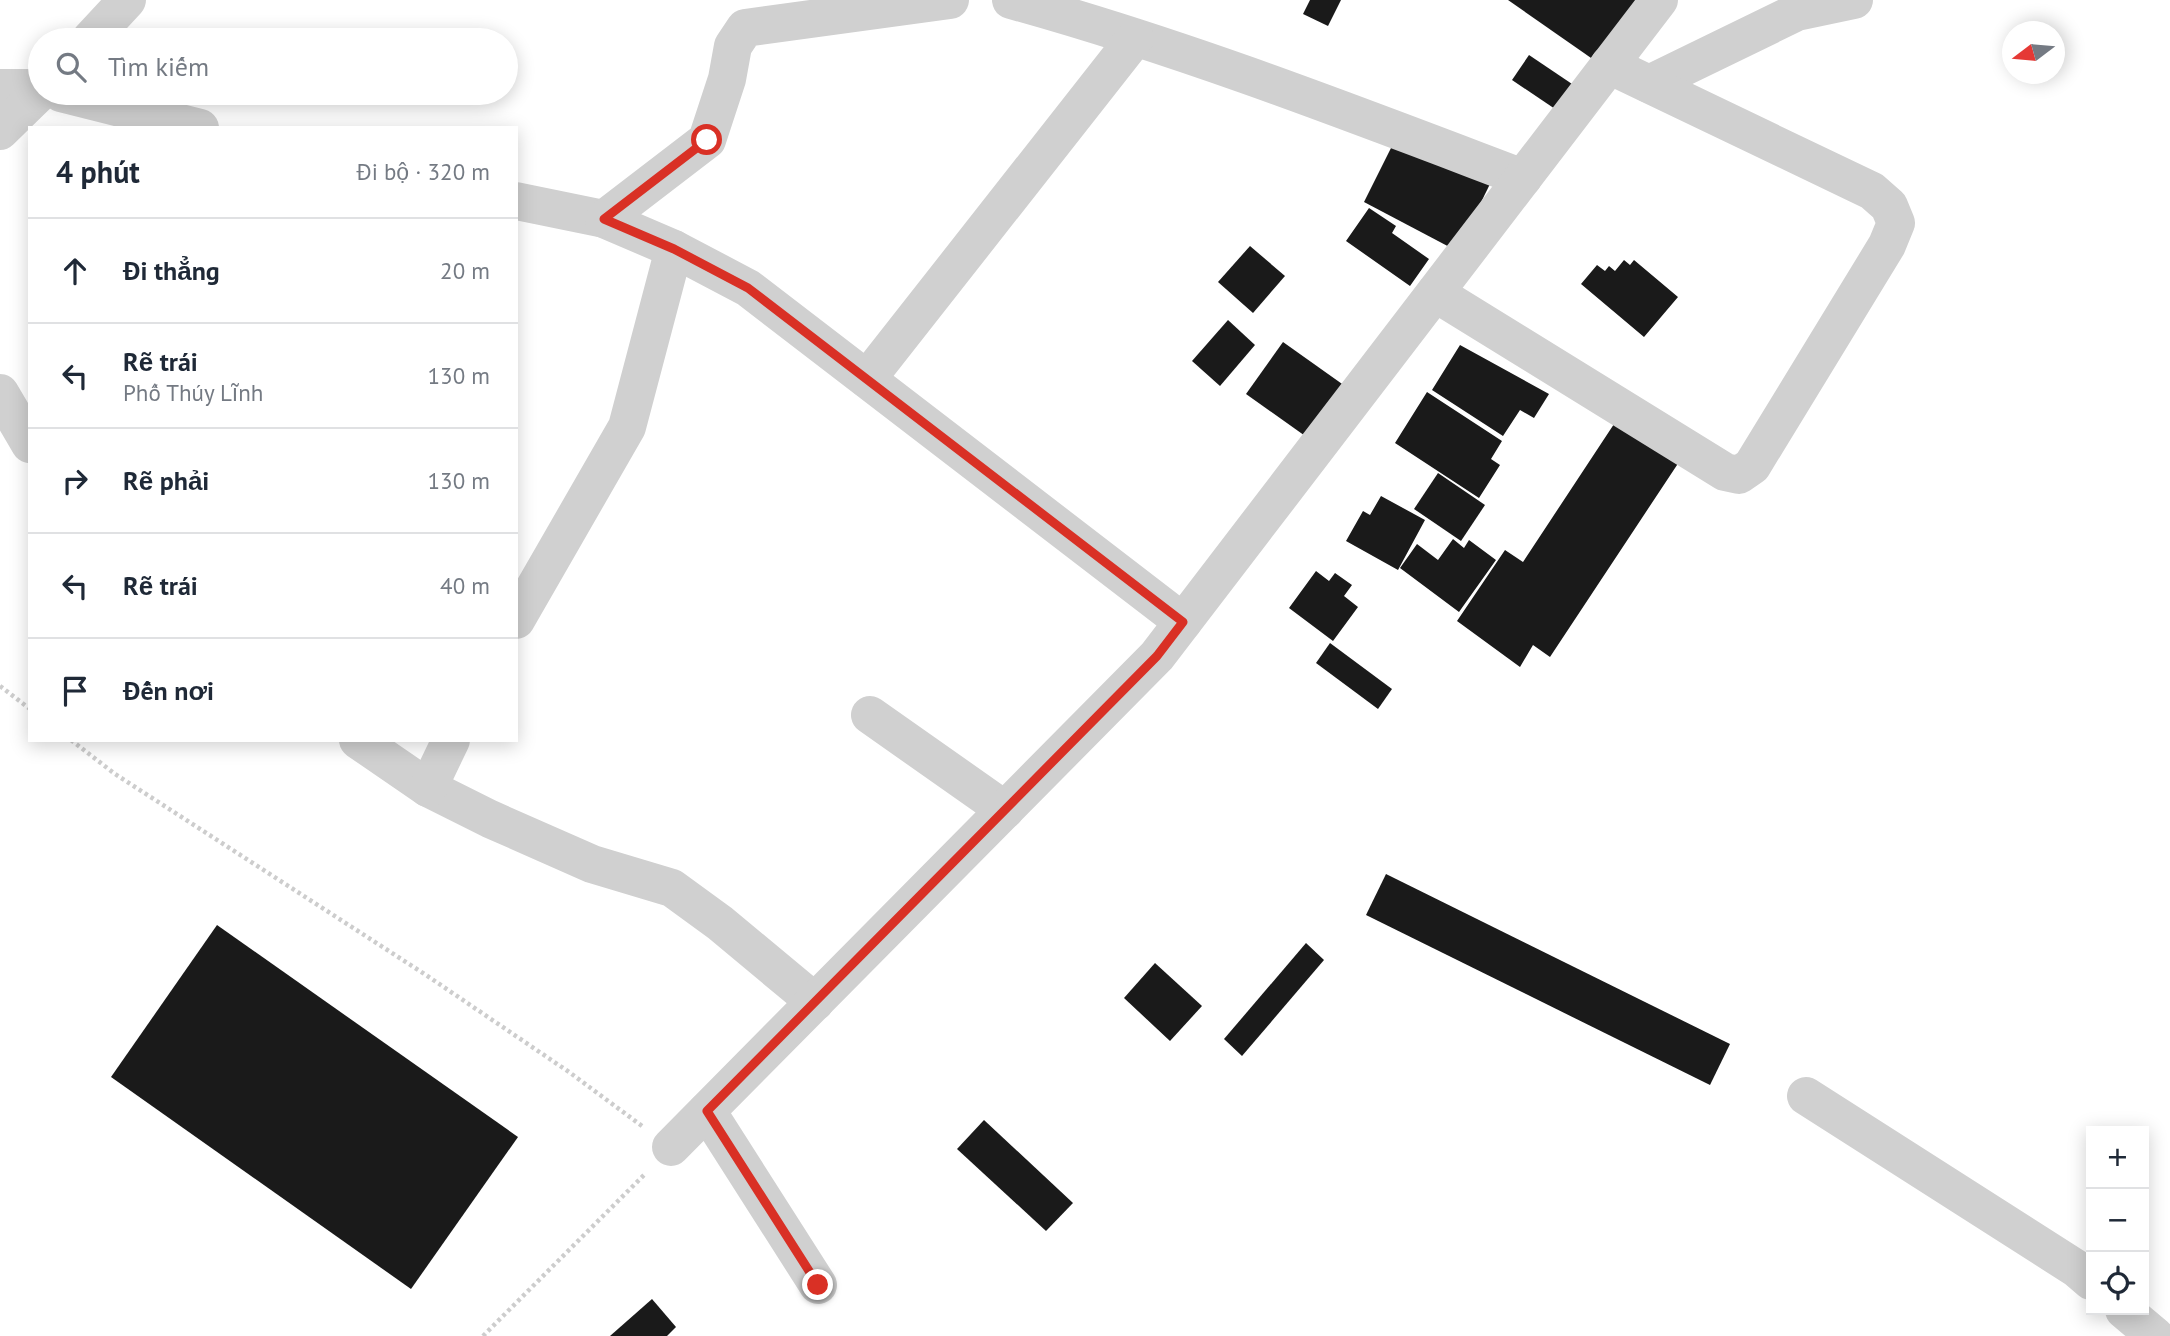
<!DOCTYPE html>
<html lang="vi">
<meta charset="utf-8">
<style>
body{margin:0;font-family:"PT Sans",sans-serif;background:#f2f2f3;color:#1f2937}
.controls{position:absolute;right:21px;bottom:21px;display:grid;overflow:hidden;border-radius:0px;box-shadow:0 4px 18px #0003}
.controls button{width:63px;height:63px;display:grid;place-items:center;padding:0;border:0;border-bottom:2px solid #e0e1e3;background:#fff;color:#1f2937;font:35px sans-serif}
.compass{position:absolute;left:2002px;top:21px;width:63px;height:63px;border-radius:50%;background:#fff;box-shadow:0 4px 18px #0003;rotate:254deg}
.stop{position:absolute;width:21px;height:21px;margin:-16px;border:5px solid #d93025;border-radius:50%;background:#fff}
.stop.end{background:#d93025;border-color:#fff;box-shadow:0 2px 7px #0008}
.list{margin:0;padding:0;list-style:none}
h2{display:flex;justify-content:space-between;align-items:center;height:91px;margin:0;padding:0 28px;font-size:30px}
h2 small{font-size:23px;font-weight:400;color:#747a83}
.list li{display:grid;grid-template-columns:46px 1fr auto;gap:21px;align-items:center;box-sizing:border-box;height:105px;padding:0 28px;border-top:2px solid #e0e1e3}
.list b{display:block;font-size:26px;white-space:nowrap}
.list p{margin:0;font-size:23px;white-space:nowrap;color:#747a83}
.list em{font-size:23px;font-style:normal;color:#747a83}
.icon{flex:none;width:38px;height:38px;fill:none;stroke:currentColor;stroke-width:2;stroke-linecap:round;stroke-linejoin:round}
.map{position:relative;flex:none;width:2170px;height:1336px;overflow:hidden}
.search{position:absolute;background:#fff;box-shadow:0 4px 18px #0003;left:28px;top:28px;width:490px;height:77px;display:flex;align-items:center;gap:18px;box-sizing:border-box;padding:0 24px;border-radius:38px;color:#747a83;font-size:26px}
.panel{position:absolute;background:#fff;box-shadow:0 4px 18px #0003;left:28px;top:126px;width:490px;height:616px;border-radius:0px}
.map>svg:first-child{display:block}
.building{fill:#1a1a1a}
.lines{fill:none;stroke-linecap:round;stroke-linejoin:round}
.path{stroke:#cdcdcd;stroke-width:4.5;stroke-dasharray:3.5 3.5;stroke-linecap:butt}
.minor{stroke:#d0d0d0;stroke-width:38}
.route{stroke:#d93025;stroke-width:9}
</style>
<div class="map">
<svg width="2170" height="1336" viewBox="0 0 2170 1336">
<rect width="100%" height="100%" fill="#fff"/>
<g class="building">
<polygon points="1310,0 1341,0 1328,26 1303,14"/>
<polygon points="1508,0 1650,0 1604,67"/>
<polygon points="1529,55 1578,88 1561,113 1512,80"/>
<polygon points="1397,136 1490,184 1457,251 1364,202"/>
<polygon points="1369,208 1396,226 1392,233 1429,259 1410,286 1346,241"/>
<polygon points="1250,246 1285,276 1253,313 1218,282"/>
<polygon points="1624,260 1630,265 1634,260 1678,297 1644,337 1581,284 1597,265 1605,271 1609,266 1615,271"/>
<polygon points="1228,320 1255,345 1220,386 1192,361"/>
<polygon points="1283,342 1352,391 1315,443 1246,394"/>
<polygon points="1460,345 1549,394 1534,418 1520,410 1503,436 1432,390"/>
<polygon points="1427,392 1502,441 1491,459 1500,465 1479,498 1395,443"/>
<polygon points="1616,421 1679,462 1550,657 1533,645 1520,667 1457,621 1505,550 1523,562"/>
<polygon points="1438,473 1485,505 1461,541 1414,509"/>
<polygon points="1381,496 1425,520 1398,570 1346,541 1363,511 1370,515"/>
<polygon points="1453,539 1464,548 1469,540 1496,560 1459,612 1400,568 1417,544 1438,560"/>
<polygon points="1316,571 1329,581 1335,573 1352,585 1344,596 1358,607 1333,641 1289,608"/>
<polygon points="1330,643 1392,689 1378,709 1316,663"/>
<polygon points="1386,874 1730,1044 1710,1085 1366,915"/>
<polygon points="217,925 518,1137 411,1289 111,1077"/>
<polygon points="1306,943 1324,960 1242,1056 1224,1039"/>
<polygon points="1155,963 1202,1006 1170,1041 1124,998"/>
<polygon points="984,1120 1073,1203 1046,1231 957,1149"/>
<polygon points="652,1299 676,1327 667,1336 610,1336"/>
</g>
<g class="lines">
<g class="path">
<polyline points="0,686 30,709"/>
<polyline points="71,740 115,774 426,975 569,1072 642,1126"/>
<polyline points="483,1336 646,1173"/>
</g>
<g class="minor">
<path d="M1011,0C1185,48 1354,114 1523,178"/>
<polyline points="90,40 127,0"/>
<polyline points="1649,84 1797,12 1854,0"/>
<polyline points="0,88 40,88"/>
<polyline points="61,93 200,128"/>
<polyline points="0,131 40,92"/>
<polyline points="516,201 604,219 674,249 748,288 1183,622"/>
<polyline points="604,219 707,140 727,79 733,46 745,28 950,0"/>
<polyline points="1435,293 1725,472 1739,475 1752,466 1887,245 1896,223 1889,206 1872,191 1609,65"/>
<polyline points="867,379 1135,38"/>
<polyline points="0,393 30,444"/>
<polyline points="516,620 627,427 674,249"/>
<polyline points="870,715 1005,810"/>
<polyline points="358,740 428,788 490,819 592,864 672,888 720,923 815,1002"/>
<polyline points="428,788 451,740"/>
<polyline points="1806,1096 2077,1269 2091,1281"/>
<polyline points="707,1111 818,1285"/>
<polyline points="671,1147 1157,656 1659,0"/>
<polyline points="2124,1310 2155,1336"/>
</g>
</g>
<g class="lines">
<polyline class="route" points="707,140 604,219 674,249 748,288 1183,622 1157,656 707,1111 818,1285"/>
</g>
</svg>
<div class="controls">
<button>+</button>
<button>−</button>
<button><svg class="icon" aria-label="locate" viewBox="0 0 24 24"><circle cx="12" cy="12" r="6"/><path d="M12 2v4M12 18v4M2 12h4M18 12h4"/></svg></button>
</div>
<svg class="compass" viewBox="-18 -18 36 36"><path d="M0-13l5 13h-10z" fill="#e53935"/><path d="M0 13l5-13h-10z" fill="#747a83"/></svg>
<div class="stop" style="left:707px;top:140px"></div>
<div class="stop end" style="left:818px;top:1285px"></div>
<div class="search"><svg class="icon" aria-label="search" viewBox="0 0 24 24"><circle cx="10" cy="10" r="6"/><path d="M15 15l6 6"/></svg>Tìm kiếm</div>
<section class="panel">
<h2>4 phút<small>Đi bộ · 320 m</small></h2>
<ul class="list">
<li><svg class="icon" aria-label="ahead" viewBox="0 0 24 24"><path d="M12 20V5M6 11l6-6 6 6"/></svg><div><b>Đi thẳng</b></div><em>20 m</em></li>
<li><svg class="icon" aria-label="left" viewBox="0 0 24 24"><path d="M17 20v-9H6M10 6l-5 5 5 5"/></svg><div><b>Rẽ trái</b><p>Phố Thúy Lĩnh</p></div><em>130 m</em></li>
<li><svg class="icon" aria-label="right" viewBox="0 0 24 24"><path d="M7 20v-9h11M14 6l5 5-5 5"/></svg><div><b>Rẽ phải</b></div><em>130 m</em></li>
<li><svg class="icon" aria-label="left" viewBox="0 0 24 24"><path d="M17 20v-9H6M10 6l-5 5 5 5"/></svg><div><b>Rẽ trái</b></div><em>40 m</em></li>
<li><svg class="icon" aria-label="arrive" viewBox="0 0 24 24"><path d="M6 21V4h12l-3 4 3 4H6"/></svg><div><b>Đến nơi</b></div></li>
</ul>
</section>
</div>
